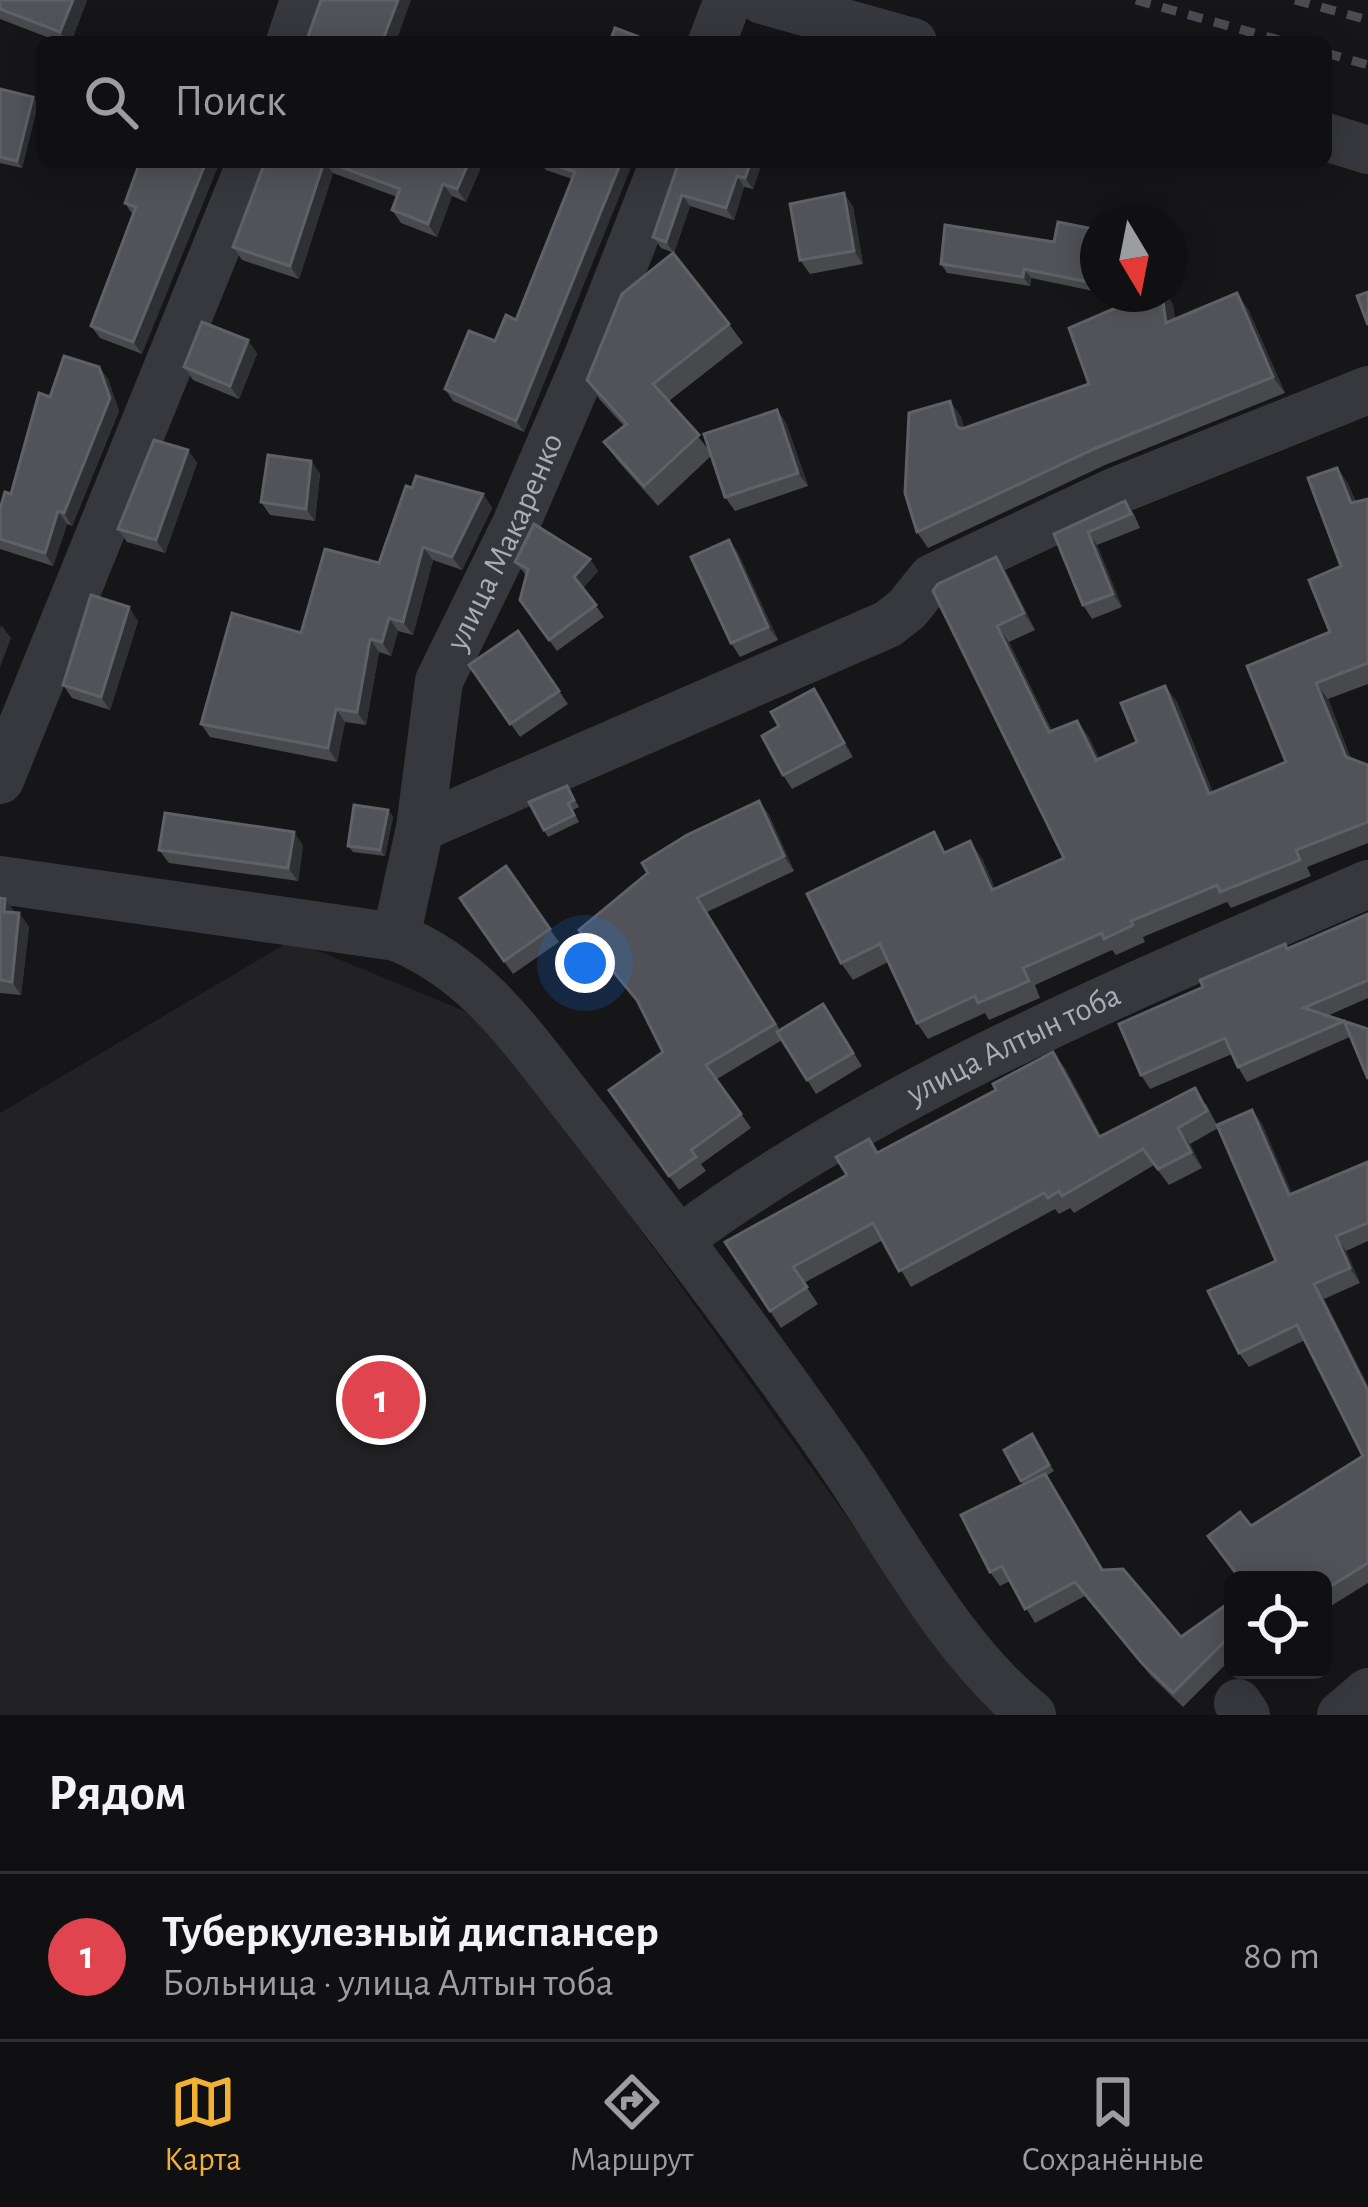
<!DOCTYPE html>
<html lang="ru">
<meta charset="utf-8">
<style>
body{margin:0;font-family:"Alegreya Sans",sans-serif;background:#19191b;color:#f1f3f6}
.controls{position:absolute;right:36px;bottom:36px;display:grid;overflow:hidden;border-radius:18px;box-shadow:0 6px 30px #0003}
.controls button{width:108px;height:108px;display:grid;place-items:center;padding:0;border:0;border-bottom:3px solid #303032;background:#101012;color:#f1f3f6;font:60px sans-serif}
.compass{position:absolute;left:1080px;top:204px;width:108px;height:108px;border-radius:50%;background:#101012;box-shadow:0 6px 30px #0003;rotate:170deg}
.you{position:absolute;left:585px;top:963px;width:42px;height:42px;margin:-30px;border:9px solid #fff;border-radius:50%;background:#1a73e8;box-shadow:0 0 0 18px #1a73e833}
.badge{display:grid;place-items:center;width:78px;height:78px;border-radius:50%;background:#f2b134;color:#fff;font-size:39px;font-weight:700}
.pin{position:absolute;translate:-50% -50%;border:6px solid #fff;box-shadow:0 3px 12px #0006}
.list{margin:0;padding:0;list-style:none}
h2{display:flex;justify-content:space-between;align-items:center;height:156px;margin:0;padding:0 48px;font-size:51px}
h2 small{font-size:39px;font-weight:400;color:#9c9d9f}
.list li{display:grid;grid-template-columns:78px 1fr auto;gap:36px;align-items:center;box-sizing:border-box;height:168px;padding:0 48px;border-top:3px solid #303032}
.list b{display:block;font-size:45px;white-space:nowrap}
.list p{margin:0;font-size:39px;white-space:nowrap;color:#9c9d9f}
.list em{font-size:39px;font-style:normal;color:#9c9d9f}
.icon{flex:none;width:66px;height:66px;fill:none;stroke:currentColor;stroke-width:2;stroke-linecap:round;stroke-linejoin:round}
.map{position:relative;flex:none;width:1368px;height:1715px;overflow:hidden}
.search{position:absolute;background:#101012;box-shadow:0 6px 30px #0003;left:36px;right:36px;top:36px;height:132px;display:flex;align-items:center;gap:30px;box-sizing:border-box;padding:0 42px;border-radius:18px;color:#9c9d9f;font-size:45px}
.sheet{height:324px;background:#101012}
nav{display:flex;justify-content:space-around;align-items:center;box-sizing:border-box;height:168px;border-top:3px solid #303032;background:#101012;font-size:33px;color:#9c9d9f}
nav a{display:grid;justify-items:center;gap:6px}
nav .on{color:#f2b134}
.map>svg:first-child{display:block}
.built{fill:#222225}
.lines{fill:none;stroke-linecap:round;stroke-linejoin:round}
.street{stroke:#37383d;stroke-width:48}
.rail{stroke:#4a4c52;stroke-width:9;stroke-dasharray:15 12;stroke-linecap:butt}
.wall{fill:#47494d}
.shaded-wall{fill:#2f3033}
.building{fill:#525359;stroke:#5f6168;stroke-width:3}
.labels{text-anchor:middle;dominant-baseline:central;stroke-width:9;stroke-linejoin:round;paint-order:stroke}
.street-label{font-size:33px;fill:#a8adb8;stroke:#111113}
</style>
<div class="map">
<svg width="1368" height="1715" viewBox="0 0 1368 1715">
<rect width="100%" height="100%" fill="#161618"/>
<polygon class="built" points="292,940 491,1022 969,1687 999,1715 0,1715 0,1113"/>
<g class="lines">
<g class="street">
<polyline points="762,0 913,42"/>
<polyline points="290,42 304,0"/>
<polyline points="712,42 728,0"/>
<polyline points="1326,137 1368,150"/>
<polyline points="0,780 251,162"/>
<polyline points="420,828 888,624 907,609 932,578 1116,491 1368,390"/>
<path d="M0,880L396,937C480,971 524,1041 579,1110C667,1223 753,1336 835,1454C895,1540 950,1649 1032,1715"/>
<path id="s1" d="M396,937L420,828L439,681L516,524L586,361L664,162"/>
<path id="s2" d="M680,1239C886,1087 1134,986 1368,884"/>
<polyline points="1238,1703 1246,1715"/>
<polyline points="1341,1715 1368,1692"/>
</g>
<g class="rail">
<polyline points="1136,0 1286,42"/>
<polyline points="1295,0 1368,20"/>
<polyline points="1326,53 1368,65"/>
</g>
</g>
<g class="wall">
<polygon points="0,0 87,0 71,42 60,42 0,19"/>
<polygon points="0,89 33,97 38,104 22,168 0,163"/>
<polygon points="140,162 142,354 100,338 91,326 133,215 125,203"/>
<polygon points="265,162 483,162 466,202 452,196 437,237 401,223 392,210 397,197 333,173 299,279 242,260 233,247"/>
<polygon points="540,162 633,162 524,432 453,401 445,389 516,320 572,179 546,170"/>
<polygon points="679,162 762,162 753,189 744,187 734,220 690,206 674,253 661,248 653,237"/>
<polygon points="844,193 853,207 863,264 810,274 800,260"/>
<polygon points="1098,230 1098,292 1031,278 1030,286 947,273 941,264 1054,242"/>
<polygon points="1110,294 1165,294 1173,304 1175,320 1248,309 1285,393 1105,465 928,548 917,532 950,401 961,417 964,429 1089,384 1136,299"/>
<polygon points="729,324 743,343 669,401 709,450 777,410 786,423 808,486 735,511 725,497 711,456 658,506 618,461 604,442 624,426 600,400 587,380"/>
<polygon points="248,340 257,354 239,399 193,380 184,367"/>
<polygon points="99,367 108,379 119,411 72,526 67,524 53,566 0,549 0,509 11,494 50,397"/>
<polygon points="188,450 197,463 165,553 127,542 118,529"/>
<polygon points="311,461 320,474 315,521 270,515 261,502"/>
<polygon points="1337,468 1348,484 1356,502 1368,499 1368,684 1328,699 1351,759 1368,765 1368,843 1307,867 1311,876 1231,908 1227,902 1143,937 1145,942 1116,955 1112,950 1035,985 1040,998 989,1020 985,1013 928,1039 917,1023 888,962 853,980 841,963 947,851 982,858 995,889 1064,858 933,591 996,557 1007,574 1035,630 1009,642 1052,731 1089,737 1099,759 1137,742 1165,686 1177,702 1213,793 1286,762 1330,632 1341,566"/>
<polygon points="412,488 483,494 492,508 462,570 433,560 413,635 398,631 391,656 379,652 366,725 345,722 337,762 210,737 201,724 379,563"/>
<polygon points="1125,501 1134,514 1140,528 1097,545 1122,607 1092,619 1083,605 1054,534"/>
<polygon points="729,540 738,553 778,640 740,657 731,643"/>
<polygon points="590,559 598,571 583,588 604,617 557,651 520,600 526,575 515,562"/>
<polygon points="138,621 110,710 72,698 63,685"/>
<polygon points="518,631 568,704 520,737 469,665"/>
<polygon points="814,689 853,757 792,789 783,775 779,726"/>
<polygon points="567,786 579,807 573,810 579,822 548,837 544,830"/>
<polygon points="759,801 769,815 794,871 707,912 780,1030 823,1004 862,1066 816,1094 782,1040 717,1079 751,1128 701,1164 706,1171 679,1190 609,1090 663,1052 640,1006 579,930"/>
<polygon points="388,810 393,817 385,856 353,852 348,846"/>
<polygon points="303,845 298,881 169,863 159,850"/>
<polygon points="506,866 559,942 513,974 460,898"/>
<polygon points="0,898 14,913 19,913 29,927 21,995 0,993"/>
<polygon points="1368,914 1368,998 1327,1016 1368,1029 1247,1082 1238,1067 1232,1054 1150,1089 1141,1075 1288,949"/>
<polygon points="1065,1068 1101,1136 1206,1104 1217,1125 1252,1110 1262,1124 1292,1194 1368,1162 1368,1241 1346,1251 1360,1283 1324,1299 1368,1386 1368,1583 1331,1606 1329,1603 1323,1608 1323,1580 1251,1526 1363,1456 1305,1340 1249,1367 1239,1353 1276,1261 1218,1128 1190,1144 1202,1168 1169,1185 1154,1165 1074,1213 1070,1208 1059,1214 1055,1209 911,1287 883,1240 804,1283 818,1304 781,1328 725,1242 847,1175 878,1152"/>
<polygon points="1032,1434 1054,1471 1046,1476 1104,1570 1181,1637 1233,1600 1233,1657 1183,1707 1151,1676 1085,1596 1035,1623 1010,1581 1000,1586 990,1572 1023,1484 1004,1450"/>
</g>
<g class="shaded-wall">
<polygon points="73,0 87,0 71,42 67,42 60,32"/>
<polygon points="398,0 411,0 396,42 382,42"/>
<polygon points="33,97 38,104 22,168 17,161"/>
<polygon points="206,162 220,162 142,354 133,342"/>
<polygon points="324,162 333,173 299,279 290,266"/>
<polygon points="469,162 483,162 466,202 457,189"/>
<polygon points="621,162 633,162 524,432 516,421"/>
<polygon points="751,162 762,162 753,189 745,178"/>
<polygon points="737,176 744,187 734,220 726,208"/>
<polygon points="443,184 452,196 437,237 428,224"/>
<polygon points="844,193 853,207 863,264 854,251"/>
<polygon points="682,195 690,206 674,253 666,242"/>
<polygon points="1024,269 1031,278 1030,286 1023,277"/>
<polygon points="1237,293 1248,309 1285,393 1273,377"/>
<polygon points="1162,294 1165,294 1173,304 1178,339 1166,323"/>
<polygon points="248,340 257,354 239,399 230,386"/>
<polygon points="99,367 108,379 119,411 72,526 64,513"/>
<polygon points="950,401 961,417 969,443 957,427"/>
<polygon points="777,410 786,423 808,486 798,473"/>
<polygon points="188,450 197,463 165,553 156,540"/>
<polygon points="311,461 320,474 315,521 306,509"/>
<polygon points="1337,468 1348,484 1363,520 1351,503"/>
<polygon points="483,494 492,508 462,570 452,557"/>
<polygon points="58,511 67,524 53,566 45,553"/>
<polygon points="1088,532 1097,545 1122,607 1113,594"/>
<polygon points="729,540 738,553 778,640 768,627"/>
<polygon points="423,547 433,560 413,635 403,622"/>
<polygon points="996,557 1007,574 1035,630 1024,613"/>
<polygon points="590,559 598,571 583,588 574,577"/>
<polygon points="129,607 138,621 110,710 101,697"/>
<polygon points="389,618 398,631 391,656 382,642"/>
<polygon points="1,625 11,638 0,667 0,629"/>
<polygon points="997,626 1009,642 1060,749 1049,732"/>
<polygon points="370,639 379,652 366,725 357,712"/>
<polygon points="1316,683 1328,699 1357,774 1346,757"/>
<polygon points="1165,686 1177,702 1220,811 1209,794"/>
<polygon points="814,689 824,703 853,757 844,743"/>
<polygon points="336,709 345,722 337,762 328,748"/>
<polygon points="1077,721 1089,737 1108,776 1096,760"/>
<polygon points="759,801 769,815 794,871 784,856"/>
<polygon points="388,810 393,817 385,856 380,850"/>
<polygon points="294,832 303,845 298,881 288,868"/>
<polygon points="970,841 982,858 1003,907 992,890"/>
<polygon points="5,899 15,912 13,925 4,912"/>
<polygon points="19,913 29,927 21,995 12,982"/>
<polygon points="1053,1052 1065,1068 1110,1154 1099,1137"/>
<polygon points="1252,1110 1262,1124 1299,1209 1289,1195"/>
<polygon points="1178,1128 1190,1144 1202,1168 1191,1152"/>
<polygon points="1336,1236 1346,1251 1360,1283 1350,1268"/>
<polygon points="1314,1284 1324,1299 1368,1386 1368,1391"/>
</g>
<g class="building">
<polygon points="0,0 73,0 60,32 0,9"/>
<polygon points="321,0 398,0 382,42 306,42"/>
<polygon points="615,28 652,42 610,42"/>
<polygon points="0,89 33,97 17,161 0,157"/>
<polygon points="140,162 206,162 133,342 91,326 136,207 125,203"/>
<polygon points="265,162 324,162 290,266 233,247"/>
<polygon points="328,162 469,162 457,189 443,184 428,224 392,210 400,189"/>
<polygon points="547,162 621,162 516,421 445,389 469,331 495,341 506,315 516,320 575,172"/>
<polygon points="679,162 751,162 745,178 737,176 726,208 682,195 666,242 653,237"/>
<polygon points="844,193 854,251 800,260 790,204"/>
<polygon points="1058,222 1098,230 1098,284 1024,269 1023,277 941,264 945,225 1054,242"/>
<polygon points="673,253 729,324 653,384 699,435 644,486 604,442 627,424 587,380 622,294"/>
<polygon points="1368,292 1368,325 1357,296"/>
<polygon points="1237,293 1273,377 1094,449 917,532 905,493 909,413 950,401 957,427 962,429 1089,384 1069,328 1148,294 1162,294 1166,323"/>
<polygon points="202,322 248,340 230,386 184,367"/>
<polygon points="64,356 99,367 110,398 64,513 58,511 45,553 0,539 0,509 5,492 11,494 39,393 50,397"/>
<polygon points="777,410 798,473 725,497 704,434"/>
<polygon points="154,440 188,450 156,540 118,529"/>
<polygon points="268,455 311,461 306,509 261,502"/>
<polygon points="1337,468 1351,503 1368,499 1368,663 1316,683 1346,757 1368,765 1368,822 1296,850 1300,860 1220,892 1217,885 1131,921 1133,925 1104,939 1102,933 1023,968 1029,981 978,1003 975,996 917,1023 880,944 841,963 807,894 934,832 944,853 970,841 992,890 1064,858 933,591 938,584 996,557 1024,613 997,626 1049,732 1077,721 1096,760 1137,742 1121,703 1165,686 1209,794 1286,762 1247,666 1330,632 1309,580 1341,566 1308,478"/>
<polygon points="416,476 483,494 452,557 423,547 403,622 389,618 382,642 370,639 357,712 336,709 328,748 201,724 232,613 301,633 325,549 379,563 406,486 412,488"/>
<polygon points="1125,501 1131,514 1088,532 1113,594 1083,605 1054,534"/>
<polygon points="534,524 590,559 574,577 596,605 549,640 520,600 528,569 515,562"/>
<polygon points="729,540 768,627 731,643 691,557"/>
<polygon points="91,595 129,607 101,697 63,685"/>
<polygon points="518,631 559,691 510,724 469,665"/>
<polygon points="814,689 844,743 783,775 762,736 779,726 771,712"/>
<polygon points="567,786 574,800 568,803 574,815 544,830 529,802"/>
<polygon points="759,801 784,856 697,898 775,1024 706,1065 741,1114 691,1150 696,1157 669,1176 609,1090 663,1052 637,1000 579,930 648,873 642,863 687,835"/>
<polygon points="354,805 388,810 380,850 348,846"/>
<polygon points="165,813 294,832 288,868 159,850"/>
<polygon points="506,866 550,929 504,961 460,898"/>
<polygon points="0,898 5,899 4,912 19,913 12,982 0,980"/>
<polygon points="1368,914 1368,980 1304,1008 1368,1029 1368,1079 1344,1021 1238,1067 1225,1038 1141,1075 1119,1024 1203,987 1200,980 1285,944 1287,949"/>
<polygon points="823,1004 853,1053 807,1080 777,1032"/>
<polygon points="1053,1052 1099,1137 1195,1088 1207,1111 1178,1128 1191,1152 1158,1169 1143,1149 1062,1196 1059,1191 1048,1198 1044,1193 899,1271 873,1223 793,1267 807,1287 770,1311 725,1242 847,1175 836,1157 869,1139 877,1153 996,1090 993,1084"/>
<polygon points="1252,1110 1289,1195 1368,1162 1368,1223 1336,1236 1350,1268 1314,1284 1368,1391 1368,1563 1323,1591 1323,1580 1241,1580 1208,1536 1240,1512 1251,1526 1363,1456 1297,1325 1239,1353 1208,1291 1276,1261 1217,1125"/>
<polygon points="1032,1434 1049,1465 1021,1481 1004,1450"/>
<polygon points="1045,1474 1102,1570 1123,1569 1181,1637 1233,1600 1233,1633 1173,1693 1141,1662 1075,1582 1025,1609 1002,1566 990,1572 961,1515"/>
</g>
<g class="labels">
<g class="street-label">
<text stroke="none"><textPath href="#s1" startOffset="414">улица Макаренко</textPath></text>
<text stroke="none"><textPath href="#s2" startOffset="387">улица Алтын тоба</textPath></text>
</g>
</g>
</svg>
<div class="controls">
<button><svg class="icon" aria-label="locate" viewBox="0 0 24 24"><circle cx="12" cy="12" r="6"/><path d="M12 2v4M12 18v4M2 12h4M18 12h4"/></svg></button>
</div>
<svg class="compass" viewBox="-18 -18 36 36"><path d="M0-13l5 13h-10z" fill="#e53935"/><path d="M0 13l5-13h-10z" fill="#9c9d9f"/></svg>
<div class="you"></div>
<div class="pin badge" style="left:381px;top:1400px;background:#e0444e">1</div>
<div class="search"><svg class="icon" aria-label="search" viewBox="0 0 24 24"><circle cx="10" cy="10" r="6"/><path d="M15 15l6 6"/></svg>Поиск</div>
</div>
<section class="sheet">
<h2>Рядом<small></small></h2>
<ul class="list">
<li><span class="badge" style="background:#e0444e">1</span><div><b>Туберкулезный диспансер</b><p>Больница · улица Алтын тоба</p></div><em>80 m</em></li>
</ul>
</section>
<nav>
<a class="on"><svg class="icon" aria-label="map" viewBox="0 0 24 24"><path d="M3 6l6-2 6 2 6-2v14l-6 2-6-2-6 2zM9 4v14M15 6v14"/></svg>Карта</a>
<a><svg class="icon" aria-label="directions" viewBox="0 0 24 24"><path d="M12 3l9 9-9 9-9-9zM9 14v-3h6M13 9l2 2-2 2"/></svg>Маршрут</a>
<a><svg class="icon" aria-label="saved" viewBox="0 0 24 24"><path d="M7 4h10v16l-5-4-5 4z"/></svg>Сохранённые</a>
</nav>
